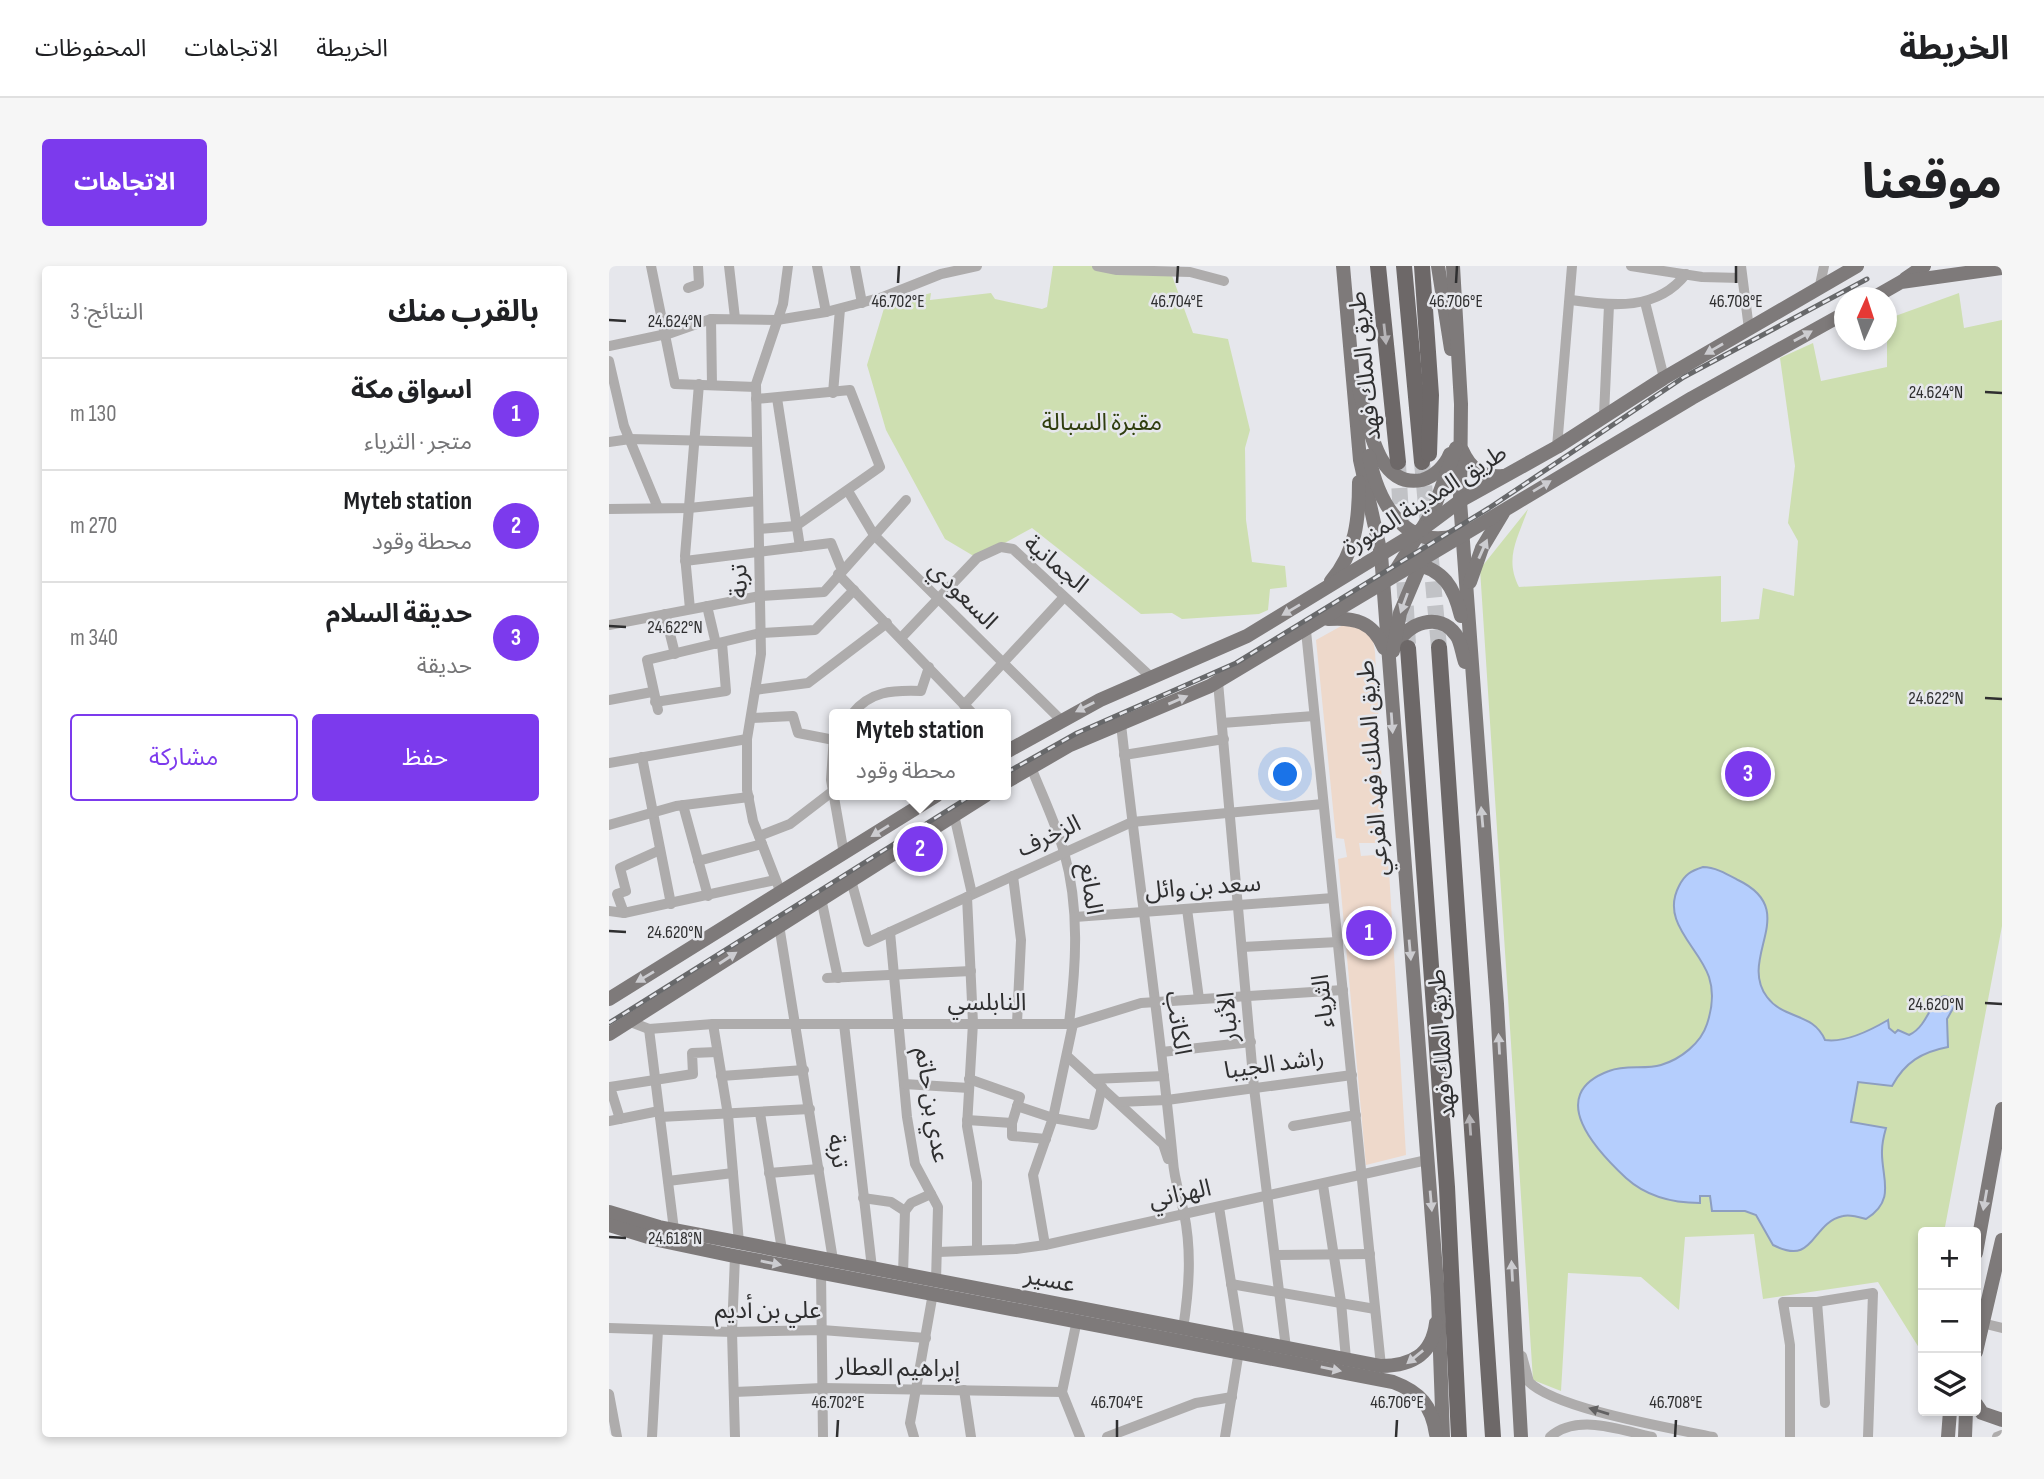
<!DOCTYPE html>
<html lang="ar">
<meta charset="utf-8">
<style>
body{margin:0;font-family:"Sofia Sans Condensed","Noto Sans Arabic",sans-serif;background:#f6f6f6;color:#202124;direction:rtl}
.controls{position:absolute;right:21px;bottom:21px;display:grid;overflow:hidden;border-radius:7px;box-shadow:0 4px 10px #0003}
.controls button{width:63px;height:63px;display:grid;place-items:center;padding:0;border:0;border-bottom:2px solid #e0e0e0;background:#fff;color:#202124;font:35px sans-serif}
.compass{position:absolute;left:1225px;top:21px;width:63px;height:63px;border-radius:50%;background:#fff;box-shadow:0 4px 10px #0003;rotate:3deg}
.you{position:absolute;left:677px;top:509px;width:24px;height:24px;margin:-18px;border:5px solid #fff;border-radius:50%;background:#1a73e8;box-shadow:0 0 0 10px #1a73e833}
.badge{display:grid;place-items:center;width:46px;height:46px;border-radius:50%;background:#7c3aed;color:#fff;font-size:23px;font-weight:700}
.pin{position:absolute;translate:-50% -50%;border:4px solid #fff;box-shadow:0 2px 7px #0006}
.popup{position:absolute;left:220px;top:443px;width:182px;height:91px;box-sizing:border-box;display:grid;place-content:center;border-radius:7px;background:#fff;filter:drop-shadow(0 2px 5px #0005);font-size:23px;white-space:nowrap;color:#757577}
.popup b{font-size:26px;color:#202124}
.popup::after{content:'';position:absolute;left:50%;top:100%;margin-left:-14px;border:14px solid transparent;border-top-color:#fff}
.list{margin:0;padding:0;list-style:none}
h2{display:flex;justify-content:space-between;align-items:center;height:91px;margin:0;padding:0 28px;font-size:30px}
h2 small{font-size:23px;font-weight:400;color:#757577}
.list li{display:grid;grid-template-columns:46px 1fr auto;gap:21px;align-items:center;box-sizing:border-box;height:112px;padding:0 28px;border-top:2px solid #e0e0e0}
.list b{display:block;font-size:26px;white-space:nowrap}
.list p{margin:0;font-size:23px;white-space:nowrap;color:#757577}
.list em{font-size:23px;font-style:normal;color:#757577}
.actions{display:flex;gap:14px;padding:21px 28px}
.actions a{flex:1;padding:16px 0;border:2px solid #7c3aed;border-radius:7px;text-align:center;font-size:24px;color:#7c3aed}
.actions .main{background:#7c3aed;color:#fff}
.icon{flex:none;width:38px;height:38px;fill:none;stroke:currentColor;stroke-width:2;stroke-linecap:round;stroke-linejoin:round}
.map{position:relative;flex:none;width:1393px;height:1171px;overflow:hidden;direction:ltr;border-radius:7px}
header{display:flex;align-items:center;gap:42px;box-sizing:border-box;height:98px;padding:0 35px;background:#fff;border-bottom:2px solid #e0e0e0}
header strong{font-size:33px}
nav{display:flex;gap:38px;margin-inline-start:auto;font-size:24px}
.intro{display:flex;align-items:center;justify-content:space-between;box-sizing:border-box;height:168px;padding:0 42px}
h1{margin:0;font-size:49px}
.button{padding:18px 32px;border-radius:7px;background:#7c3aed;color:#fff;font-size:24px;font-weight:700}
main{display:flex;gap:42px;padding:0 42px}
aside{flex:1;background:#fff;border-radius:7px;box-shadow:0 4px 10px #0003}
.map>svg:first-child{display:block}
.commercial{fill:#eed9cb}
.green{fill:#cedfb1}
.water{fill:#b5cefd;stroke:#8d9ec0;stroke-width:2}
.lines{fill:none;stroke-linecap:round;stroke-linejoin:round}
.highway-tunnel{stroke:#c1c2c6;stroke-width:16;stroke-dasharray:16 8;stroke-linecap:butt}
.minor{stroke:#aeacac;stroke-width:10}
.major{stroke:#7e7a7a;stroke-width:14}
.highway{stroke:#6d6868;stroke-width:16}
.rail-casing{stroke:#67686a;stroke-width:5}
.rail{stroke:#e6e7ec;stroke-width:2.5;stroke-dasharray:8;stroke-linecap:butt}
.oneway{fill:#b6b4b7}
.oneway2{fill:#ccccd0}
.oneway3{fill:#626162}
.ticks{fill:none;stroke:#2f2f30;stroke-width:2.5}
.labels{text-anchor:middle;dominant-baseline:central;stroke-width:5;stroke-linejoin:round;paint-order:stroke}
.street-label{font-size:24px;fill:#2f2f30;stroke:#e6e7ec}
.park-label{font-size:24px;fill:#2f3d0e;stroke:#e6e7ec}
.ticks-label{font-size:18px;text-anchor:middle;fill:#2f2f30;stroke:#e6e7ec;stroke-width:5;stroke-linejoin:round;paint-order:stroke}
</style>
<header>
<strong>الخريطة</strong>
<nav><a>الخريطة</a><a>الاتجاهات</a><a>المحفوظات</a></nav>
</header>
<div class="intro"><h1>موقعنا</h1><a class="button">الاتجاهات</a></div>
<main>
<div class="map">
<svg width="1393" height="1171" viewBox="0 0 1393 1171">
<rect width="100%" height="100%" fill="#e6e7ec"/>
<polygon class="commercial" points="734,359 757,363 764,374 766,386 776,577 750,577 752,590 779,588 797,889 757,899 729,593 738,591 735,573 727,572 707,374"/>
<g class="green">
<polygon points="444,0 488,0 562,7 584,67 619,73 641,164 636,182 637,254 643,296 676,300 678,321 661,323 659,344 650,348 573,353 563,347 532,348 423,262 368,292 336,273 277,164 258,99 276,39 322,27 321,34 382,27 386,33 433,43 438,41"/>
<path d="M1350,27L1355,62L1393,54V660L1335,966H1314L1312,1085L1269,1016L1154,1033L1145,968L1076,971L1070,1044L1032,1011L959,1007L952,1125L924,1114L871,303L919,243C909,272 895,292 910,321L1112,310V356L1150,353L1154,322L1185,330L1189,275L1179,257L1186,200L1171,92L1204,77L1212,115L1278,101V53Z"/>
</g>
<path class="water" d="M1094,601C1106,601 1118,608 1129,614C1193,645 1128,691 1158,731C1175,754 1204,746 1216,774C1235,777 1262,764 1279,754L1280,762L1286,767L1289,764L1300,769C1314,763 1320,745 1328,732L1336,730L1344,733L1346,739L1338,753L1339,781C1313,786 1296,796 1283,820L1249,816L1242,856L1277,862C1275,869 1273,878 1273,885C1272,911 1288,934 1257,953C1250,951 1241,948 1234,950C1201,957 1207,1001 1164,979L1147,949L1136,945H1103L1101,930H1091V937C1063,937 1038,931 1017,912C988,885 935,829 1000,805C1017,798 1035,804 1052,799C1072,793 1092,777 1098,758C1103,743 1105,726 1100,711C1090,681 1051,656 1070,620C1076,608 1082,605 1094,601Z"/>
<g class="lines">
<g class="highway-tunnel">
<polyline points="813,196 830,381"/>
<polyline points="789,198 793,267"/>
<polyline points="794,292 799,378"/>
</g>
<g class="minor">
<polyline points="42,0 66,118 147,121"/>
<polyline points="120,0 126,52"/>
<polyline points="208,0 217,46"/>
<polyline points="246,0 253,37"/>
<polyline points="488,0 508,4 581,6 615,15"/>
<polyline points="1022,0 1093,11 1132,12"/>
<polyline points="1132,0 1140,63"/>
<polyline points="1211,19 1215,0"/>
<polyline points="79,22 90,18 89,0"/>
<path d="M962,34C1004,40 1048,45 1077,8"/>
<polyline points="1036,36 1055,112"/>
<polyline points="102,53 103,119"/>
<polyline points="0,80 62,67 102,53 168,54 217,46 274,31 332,8 368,0"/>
<polyline points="0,95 15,160 49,242"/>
<polyline points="224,127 231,43"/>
<polyline points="168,132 191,281"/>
<polyline points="147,133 241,124 271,201 187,260 150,263"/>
<polyline points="995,149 1000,39"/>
<polyline points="0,176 21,173 148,176"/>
<polyline points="948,181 963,0"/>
<polyline points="239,225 265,269 452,454"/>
<polyline points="0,243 80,242 149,235"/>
<polyline points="76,295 222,277 233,304"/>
<polyline points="229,308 364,448"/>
<polyline points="98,340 107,378"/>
<polyline points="81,343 76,290 90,118"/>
<polyline points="56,348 66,388"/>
<polyline points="0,359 151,330 215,326 297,234"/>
<polyline points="697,365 772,1100"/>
<polyline points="292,372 368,292 392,281 404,283 543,412"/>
<polyline points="609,416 645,822 677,1082"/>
<polyline points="146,424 199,417 278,357"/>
<polyline points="0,434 43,426"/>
<polyline points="46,436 117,425 113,377"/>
<polyline points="355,439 455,331"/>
<polyline points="49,444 38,394 151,367 206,364 245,324"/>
<path d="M243,448C261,425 283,424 312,425L320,401"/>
<polyline points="142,452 184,450 189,467 225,474"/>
<polyline points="613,457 705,450"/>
<path d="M512,458C528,604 550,749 564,895C565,913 571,929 575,947C583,986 580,1024 574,1063"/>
<polyline points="225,470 222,514 235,588"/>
<polyline points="515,489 615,473"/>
<polyline points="33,491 62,638"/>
<polyline points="0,497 138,473"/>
<path d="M422,501C433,529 447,558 455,586C471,642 467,701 460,757"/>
<polyline points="74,539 99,630"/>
<polyline points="345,549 363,628"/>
<polyline points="0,559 67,540 140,531"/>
<polyline points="150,570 181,558 224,525"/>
<polyline points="89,595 153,578"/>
<polyline points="404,610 412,674 408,757"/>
<polyline points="242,614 259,676 523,556 714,538"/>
<polyline points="172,627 144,555 138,524 138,473 152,388 147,118 174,38 179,0"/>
<polyline points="358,631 364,757 358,860 368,916 368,984"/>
<polyline points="212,632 229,712"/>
<polyline points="578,643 590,733"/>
<polyline points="0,645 15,647 166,614"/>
<polyline points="15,647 8,628 17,625 11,602 51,584"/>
<polyline points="466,651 724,632"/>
<polyline points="170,659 224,994"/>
<polyline points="281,666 298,851 306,898 329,941 327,1015"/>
<polyline points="633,681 729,676"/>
<polyline points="218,712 362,705"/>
<polyline points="19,755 40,763 104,758 464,758 532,737 734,724"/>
<polyline points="104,758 119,849 130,977"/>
<polyline points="235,758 263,1002"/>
<polyline points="40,763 65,964"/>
<polyline points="553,786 642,776"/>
<polyline points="459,791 554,878 559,893"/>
<polyline points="112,810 195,804"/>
<polyline points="360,813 411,831 403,857 403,870 437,873"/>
<polyline points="483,813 555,810"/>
<polyline points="295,818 360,822"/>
<polyline points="509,836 558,834 743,809"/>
<polyline points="408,840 444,852 484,859 493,821"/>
<polyline points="151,847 173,984"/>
<polyline points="51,851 201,843"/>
<polyline points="11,853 1,821 84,808 83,787 108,786"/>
<polyline points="358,854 403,857"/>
<polyline points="0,855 50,845"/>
<polyline points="684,860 747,849"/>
<polyline points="160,907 210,903"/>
<polyline points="59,915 124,907"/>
<polyline points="714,919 732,1036 737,1093"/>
<polyline points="254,932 282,936 296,945"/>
<polyline points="610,941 631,1073"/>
<polyline points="436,979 424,909 444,852 464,758"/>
<polyline points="329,986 407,983 436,979 818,894"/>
<polyline points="668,989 761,988"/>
<polyline points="212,1006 214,1171"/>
<polyline points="294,1008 296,945 302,937 322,928"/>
<polyline points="622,1018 766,1043"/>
<polyline points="1208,1036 1216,1137"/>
<polyline points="468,1054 453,1126 471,1171"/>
<polyline points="1373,1057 1393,1062"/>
<polyline points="0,1062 123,1066 213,1064 317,1072"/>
<path d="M913,1090L920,1116C947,1143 1062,1162 1104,1171"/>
<polyline points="355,1124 362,1171"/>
<polyline points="125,1126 213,1122 453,1126"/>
<polyline points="0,1128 8,1171"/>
<polyline points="43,1171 49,1064"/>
<polyline points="126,1171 123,1066 126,990"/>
<polyline points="305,1171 301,1157 324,1027"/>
<polyline points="498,1171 587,1137 623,1131"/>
<polyline points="616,1171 630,1085"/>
<path d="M941,1171C968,1147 1012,1164 1043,1171"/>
<polyline points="1181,1171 1181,1079 1174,1036 1208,1036 1264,1027 1259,1171"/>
<polyline points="1388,1171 1393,1169"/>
</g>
<g class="major">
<polyline points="734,0 751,194 772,288 829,1031 834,1171"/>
<polyline points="829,0 842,83"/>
<polyline points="844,0 852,138 851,235 888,738 912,1171"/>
<polyline points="1296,13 1315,0"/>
<polyline points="1264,32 1292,16 1393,2"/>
<path d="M750,124C760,156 767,223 813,214C825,211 837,199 841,188"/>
<path d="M853,184C861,202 873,212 894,210"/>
<path d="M760,190C768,232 793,284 846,270"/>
<path d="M804,297C835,304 845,321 852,350"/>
<polyline points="787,304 824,245 847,182"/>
<path d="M722,315C747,286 750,253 750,216"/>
<polyline points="861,316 873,282 894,247"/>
<path d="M719,353C746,351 764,356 775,382"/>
<path d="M788,379C797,357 831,345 847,369C852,375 853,388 856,396"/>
<polyline points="784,385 791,347 813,295"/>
<polyline points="397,486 491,434 638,370 815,262 851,235 948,181 1055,112 1248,0"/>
<polyline points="397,516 461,479 601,420 1083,132 1236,47"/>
<polyline points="0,733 328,529"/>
<polyline points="0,768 377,529"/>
<path d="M0,946L50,961L772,1100C802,1100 823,1089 827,1057"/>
<path d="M0,959L49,974L120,989L784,1116C811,1126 823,1140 827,1168"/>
<polyline points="1367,987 1393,843"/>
<polyline points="1367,1086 1393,974"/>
<polyline points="1367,1138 1373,1147 1393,1154"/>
<polyline points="1339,1171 1341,1145"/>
<polyline points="1356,1171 1357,1145"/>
</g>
<g class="highway">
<polyline points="769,0 789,196"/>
<polyline points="795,0 813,196"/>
<polyline points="813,0 822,129 820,188"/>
<polyline points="830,381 884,1171"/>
<polyline points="799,382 838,921 850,1171"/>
</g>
<defs>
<g id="rail">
<polyline points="397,507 468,467 627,397 880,242 1075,111 1258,13"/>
<polyline points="0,757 363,529"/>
</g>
</defs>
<use href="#rail" class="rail-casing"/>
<use href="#rail" class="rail"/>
</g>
<defs><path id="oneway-solid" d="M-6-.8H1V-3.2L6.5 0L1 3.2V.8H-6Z" transform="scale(1.75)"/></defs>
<g class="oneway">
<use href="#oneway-solid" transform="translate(776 68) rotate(84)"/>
<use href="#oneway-solid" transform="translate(861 859) rotate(-94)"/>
</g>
<g class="oneway2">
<use href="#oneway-solid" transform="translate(1194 70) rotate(-29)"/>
<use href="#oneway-solid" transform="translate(1105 83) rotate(150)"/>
<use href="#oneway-solid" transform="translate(933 220) rotate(-31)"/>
<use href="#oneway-solid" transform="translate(874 283) rotate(-66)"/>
<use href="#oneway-solid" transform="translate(795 337) rotate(110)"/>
<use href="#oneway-solid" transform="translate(682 344) rotate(149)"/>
<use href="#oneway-solid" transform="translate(569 434) rotate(-23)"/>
<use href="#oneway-solid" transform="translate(476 441) rotate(153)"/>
<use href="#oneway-solid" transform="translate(783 457) rotate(86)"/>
<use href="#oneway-solid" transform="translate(873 551) rotate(-95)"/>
<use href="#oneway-solid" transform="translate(271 565) rotate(148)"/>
<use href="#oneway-solid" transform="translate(801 684) rotate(85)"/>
<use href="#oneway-solid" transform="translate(119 692) rotate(-33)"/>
<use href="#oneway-solid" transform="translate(36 711) rotate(149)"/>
<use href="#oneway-solid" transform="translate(890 778) rotate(-93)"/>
<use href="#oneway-solid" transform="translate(1376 934) rotate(100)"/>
<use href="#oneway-solid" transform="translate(822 935) rotate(85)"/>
<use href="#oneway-solid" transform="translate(162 997) rotate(11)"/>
<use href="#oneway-solid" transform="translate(903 1005) rotate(-93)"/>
<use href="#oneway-solid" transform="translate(806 1091) rotate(141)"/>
<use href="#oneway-solid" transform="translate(722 1103) rotate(12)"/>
</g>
<use class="oneway3" href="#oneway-solid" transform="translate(990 1145) rotate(-163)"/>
<path class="ticks" d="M289,17L290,0M568,17L569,0M847,17L848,0M1127,17V0M0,54L17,55M1376,126L1393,127M0,360L17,361M1376,432L1393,433M0,665L17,666M1376,737L1393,738M0,971L17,972M228,1171L229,1154M508,1171V1154M787,1171L788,1154M1066,1171L1067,1154"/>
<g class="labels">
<g class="street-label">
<text transform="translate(756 100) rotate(-96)">طريق الملك فهد</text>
<text transform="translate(816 234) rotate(-32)">طريق المدينة المنورة</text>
<text transform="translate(447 298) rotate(40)">الجمانية</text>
<text transform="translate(130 315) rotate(-91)">تربة</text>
<text transform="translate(354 329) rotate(45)">السعودي</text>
<text transform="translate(764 502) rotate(-94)">طريق الملك فهد الفرعي</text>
<text transform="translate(440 570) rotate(-25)">الزخرف</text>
<text transform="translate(594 621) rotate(-4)">سعد بن وائل</text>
<text transform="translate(482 623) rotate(82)">المانع</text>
<text transform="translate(714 735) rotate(-96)">الثرياء</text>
<text x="378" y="736">النابلسي</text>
<text transform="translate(619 751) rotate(-95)">الأنبار</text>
<text transform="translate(569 757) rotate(81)">الكاتب</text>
<text transform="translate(833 778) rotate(-94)">طريق الملك فهد</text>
<text transform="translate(665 798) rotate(-8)">راشد الجيبا</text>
<text transform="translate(323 839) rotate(81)">عدي بن حاتم</text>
<text transform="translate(229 885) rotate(81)">تربة</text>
<text transform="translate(571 928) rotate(-12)">الهزاني</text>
<text transform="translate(441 1014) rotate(11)">عسير</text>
<text x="159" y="1044">علي بن أديم</text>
<text transform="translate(289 1102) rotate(1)">إبراهيم العطار</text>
</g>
<g class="park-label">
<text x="493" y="156">مقبرة السبالة</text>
</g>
</g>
<g class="ticks-label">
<text x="289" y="41">46.702°E</text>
<text x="568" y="41">46.704°E</text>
<text x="847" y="41">46.706°E</text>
<text x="1127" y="41">46.708°E</text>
<text x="66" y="61">24.624°N</text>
<text x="1327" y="132">24.624°N</text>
<text x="66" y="367">24.622°N</text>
<text x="1327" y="438">24.622°N</text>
<text x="66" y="672">24.620°N</text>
<text x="1327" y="744">24.620°N</text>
<text x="66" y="978">24.618°N</text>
<text x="229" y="1142">46.702°E</text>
<text x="508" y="1142">46.704°E</text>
<text x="788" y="1142">46.706°E</text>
<text x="1067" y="1142">46.708°E</text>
</g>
</svg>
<div class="controls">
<button>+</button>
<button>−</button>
<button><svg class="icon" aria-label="layers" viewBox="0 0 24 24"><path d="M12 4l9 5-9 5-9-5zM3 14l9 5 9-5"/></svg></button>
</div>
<svg class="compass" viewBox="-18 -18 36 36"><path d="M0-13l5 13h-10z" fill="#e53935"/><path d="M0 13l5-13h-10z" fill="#757577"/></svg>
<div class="you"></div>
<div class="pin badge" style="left:760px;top:667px">1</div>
<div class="pin badge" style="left:311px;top:583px">2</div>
<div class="popup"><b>Myteb station</b>محطة وقود</div>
<div class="pin badge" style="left:1139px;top:508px">3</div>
</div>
<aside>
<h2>بالقرب منك<small>النتائج: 3</small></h2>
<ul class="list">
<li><span class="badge">1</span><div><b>اسواق مكة</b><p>متجر · الثرياء</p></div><em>130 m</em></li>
<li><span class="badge">2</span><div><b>Myteb station</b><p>محطة وقود</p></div><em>270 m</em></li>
<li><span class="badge">3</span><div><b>حديقة السلام</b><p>حديقة</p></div><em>340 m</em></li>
</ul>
<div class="actions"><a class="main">حفظ</a><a>مشاركة</a></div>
</aside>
</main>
